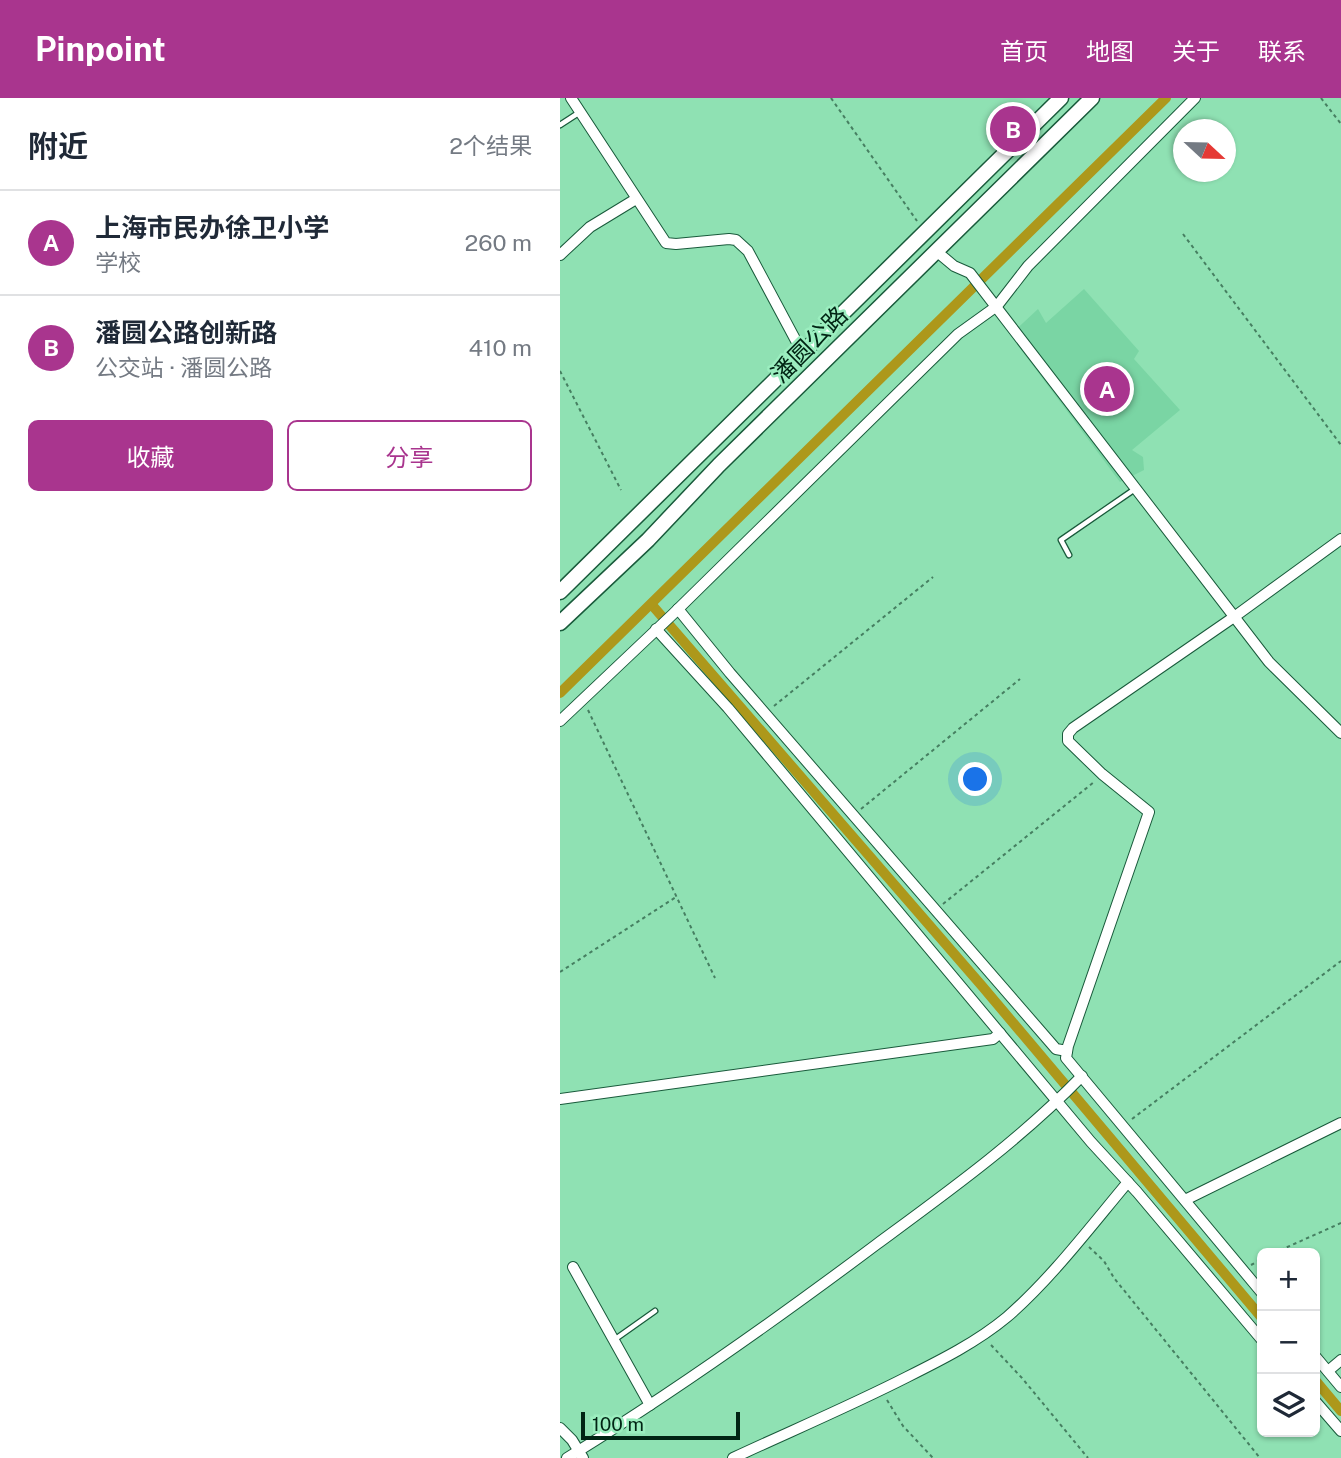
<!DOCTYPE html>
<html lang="zh">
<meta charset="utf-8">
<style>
body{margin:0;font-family:"Public Sans","Noto Sans SC",sans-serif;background:#f6f6f7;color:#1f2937}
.controls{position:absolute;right:21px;bottom:21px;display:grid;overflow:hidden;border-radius:10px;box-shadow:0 2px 5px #0004}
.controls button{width:63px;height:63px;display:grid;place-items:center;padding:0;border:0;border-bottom:2px solid #e0e1e3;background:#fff;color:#1f2937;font:35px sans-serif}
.compass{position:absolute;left:613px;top:21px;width:63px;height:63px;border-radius:50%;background:#fff;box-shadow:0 2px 5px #0004;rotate:112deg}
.scale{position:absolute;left:21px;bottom:18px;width:159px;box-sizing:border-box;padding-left:7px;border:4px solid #012414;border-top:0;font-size:19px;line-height:24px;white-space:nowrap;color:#012414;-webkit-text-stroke:5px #9beebf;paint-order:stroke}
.you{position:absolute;left:416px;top:682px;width:24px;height:24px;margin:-18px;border:5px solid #fff;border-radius:50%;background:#1a73e8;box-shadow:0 0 0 10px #1a73e833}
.badge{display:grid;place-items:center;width:46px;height:46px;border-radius:50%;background:#a9358e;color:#fff;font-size:23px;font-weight:700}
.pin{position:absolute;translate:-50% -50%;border:4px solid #fff;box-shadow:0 2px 7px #0006}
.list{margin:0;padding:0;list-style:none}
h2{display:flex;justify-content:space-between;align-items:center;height:91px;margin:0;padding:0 28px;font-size:30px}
h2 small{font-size:23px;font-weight:400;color:#747a83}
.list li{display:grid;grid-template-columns:46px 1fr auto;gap:21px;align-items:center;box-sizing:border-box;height:105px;padding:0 28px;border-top:2px solid #e0e1e3}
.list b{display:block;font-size:26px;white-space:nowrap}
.list p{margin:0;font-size:23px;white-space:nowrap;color:#747a83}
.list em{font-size:23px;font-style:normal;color:#747a83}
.actions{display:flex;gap:14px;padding:21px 28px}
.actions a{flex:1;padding:16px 0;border:2px solid #a9358e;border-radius:10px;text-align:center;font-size:24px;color:#a9358e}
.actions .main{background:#a9358e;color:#fff}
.icon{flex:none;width:38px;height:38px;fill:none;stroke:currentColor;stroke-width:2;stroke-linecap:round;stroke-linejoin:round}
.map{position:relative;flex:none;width:781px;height:1360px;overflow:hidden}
header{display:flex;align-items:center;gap:42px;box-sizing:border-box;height:98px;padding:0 35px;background:#a9358e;color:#fff}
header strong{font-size:33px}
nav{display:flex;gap:38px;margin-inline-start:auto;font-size:24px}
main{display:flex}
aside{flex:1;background:#fff}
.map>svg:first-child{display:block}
.built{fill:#7ad5a4}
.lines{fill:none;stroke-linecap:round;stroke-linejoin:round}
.canal{stroke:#ad981b;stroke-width:10}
.lane-casing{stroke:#195a3b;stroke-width:7}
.street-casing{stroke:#195a3b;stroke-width:12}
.secondary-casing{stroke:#195a3b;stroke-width:17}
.path{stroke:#467f61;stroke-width:2;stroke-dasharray:3.5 3.5;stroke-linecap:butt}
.lane{stroke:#fff;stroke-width:4.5}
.street{stroke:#fff;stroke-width:10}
.secondary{stroke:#fff;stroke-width:14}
.labels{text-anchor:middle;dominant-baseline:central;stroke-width:5;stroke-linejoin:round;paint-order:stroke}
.street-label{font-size:24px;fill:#012414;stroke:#9beebf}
</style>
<header>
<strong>Pinpoint</strong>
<nav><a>首页</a><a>地图</a><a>关于</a><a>联系</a></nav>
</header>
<main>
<aside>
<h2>附近<small>2个结果</small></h2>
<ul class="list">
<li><span class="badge">A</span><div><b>上海市民办徐卫小学</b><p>学校</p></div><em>260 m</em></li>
<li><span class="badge">B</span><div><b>潘圆公路创新路</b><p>公交站 · 潘圆公路</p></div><em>410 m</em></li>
</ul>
<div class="actions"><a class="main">收藏</a><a>分享</a></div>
</aside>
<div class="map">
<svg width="781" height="1360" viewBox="0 0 781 1360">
<rect width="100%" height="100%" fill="#8fe1b3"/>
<polygon class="built" points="524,191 579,253 574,261 620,312 572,352 583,359 584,372 560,384 450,237 478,211 486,225"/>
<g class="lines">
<g class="canal">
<polyline points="92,507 422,888 702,1220"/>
<polyline points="0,595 606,0"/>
<polyline points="755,1282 781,1313"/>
</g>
<defs>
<g id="lane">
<polyline points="0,27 20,14"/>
<polyline points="509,457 501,442 575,391"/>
<polyline points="54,1242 95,1213"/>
</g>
<g id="street">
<polyline points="11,0 106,145 116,146 169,141 176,142 188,153 242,254"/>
<polyline points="376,153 394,168 410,175 709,564 781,635"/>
<polyline points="0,157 30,129 76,101"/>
<polyline points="118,511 170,575 496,951 507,953"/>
<polyline points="96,531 168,610 531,1044 577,1094 702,1242"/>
<polyline points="0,623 113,516 398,236 437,208 468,168 635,0"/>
<polyline points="0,1001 433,941 440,935"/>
<polyline points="625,1102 781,1025"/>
<polyline points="13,1169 90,1307"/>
<polyline points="702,1195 506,960 508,948 589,714 542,676 508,643 508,636 513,630 674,519 781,441"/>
<polyline points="755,1258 781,1289"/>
<polyline points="768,1273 781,1262"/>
<polyline points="755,1303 781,1333"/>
<polyline points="0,1330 12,1342 23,1360"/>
<path d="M7,1360C114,1294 217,1221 317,1146C389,1093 460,1042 522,978"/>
<path d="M173,1360C231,1333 290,1308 347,1279C381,1262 417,1244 447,1219C491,1181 531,1128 568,1084"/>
</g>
<g id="secondary">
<polyline points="0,494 501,0"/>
<polyline points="0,525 88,442 159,367 532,0"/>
</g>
</defs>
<use href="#lane" class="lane-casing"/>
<use href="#street" class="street-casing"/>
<use href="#secondary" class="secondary-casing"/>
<g class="path">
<polyline points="271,0 357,123"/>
<polyline points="761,0 781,26"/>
<polyline points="623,136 781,347"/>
<polyline points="0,273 61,392"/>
<polyline points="214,608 373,479"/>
<polyline points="28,612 155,880"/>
<polyline points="301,711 460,581"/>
<polyline points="383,806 534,684"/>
<polyline points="0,874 116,799"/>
<polyline points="572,1021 781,863"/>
<polyline points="529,1149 544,1163 554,1180 700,1360"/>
<polyline points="714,1155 781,1125"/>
<polyline points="691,1167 702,1161"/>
<polyline points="431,1247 462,1280 528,1360"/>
<polyline points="327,1302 343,1328 373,1360"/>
</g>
<use href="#lane" class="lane"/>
<use href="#street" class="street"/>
<use href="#secondary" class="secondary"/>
</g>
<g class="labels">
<g class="street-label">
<text transform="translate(249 246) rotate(-45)">潘圆公路</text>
</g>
</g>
</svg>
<div class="controls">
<button>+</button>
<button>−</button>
<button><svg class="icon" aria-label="layers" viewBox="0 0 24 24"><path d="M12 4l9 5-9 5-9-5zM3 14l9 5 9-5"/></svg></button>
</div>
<svg class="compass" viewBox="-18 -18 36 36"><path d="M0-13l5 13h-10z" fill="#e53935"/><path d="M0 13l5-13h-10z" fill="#747a83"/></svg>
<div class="scale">100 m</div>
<div class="you"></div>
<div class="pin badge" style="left:547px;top:291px">A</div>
<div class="pin badge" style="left:453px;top:31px">B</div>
</div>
</main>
